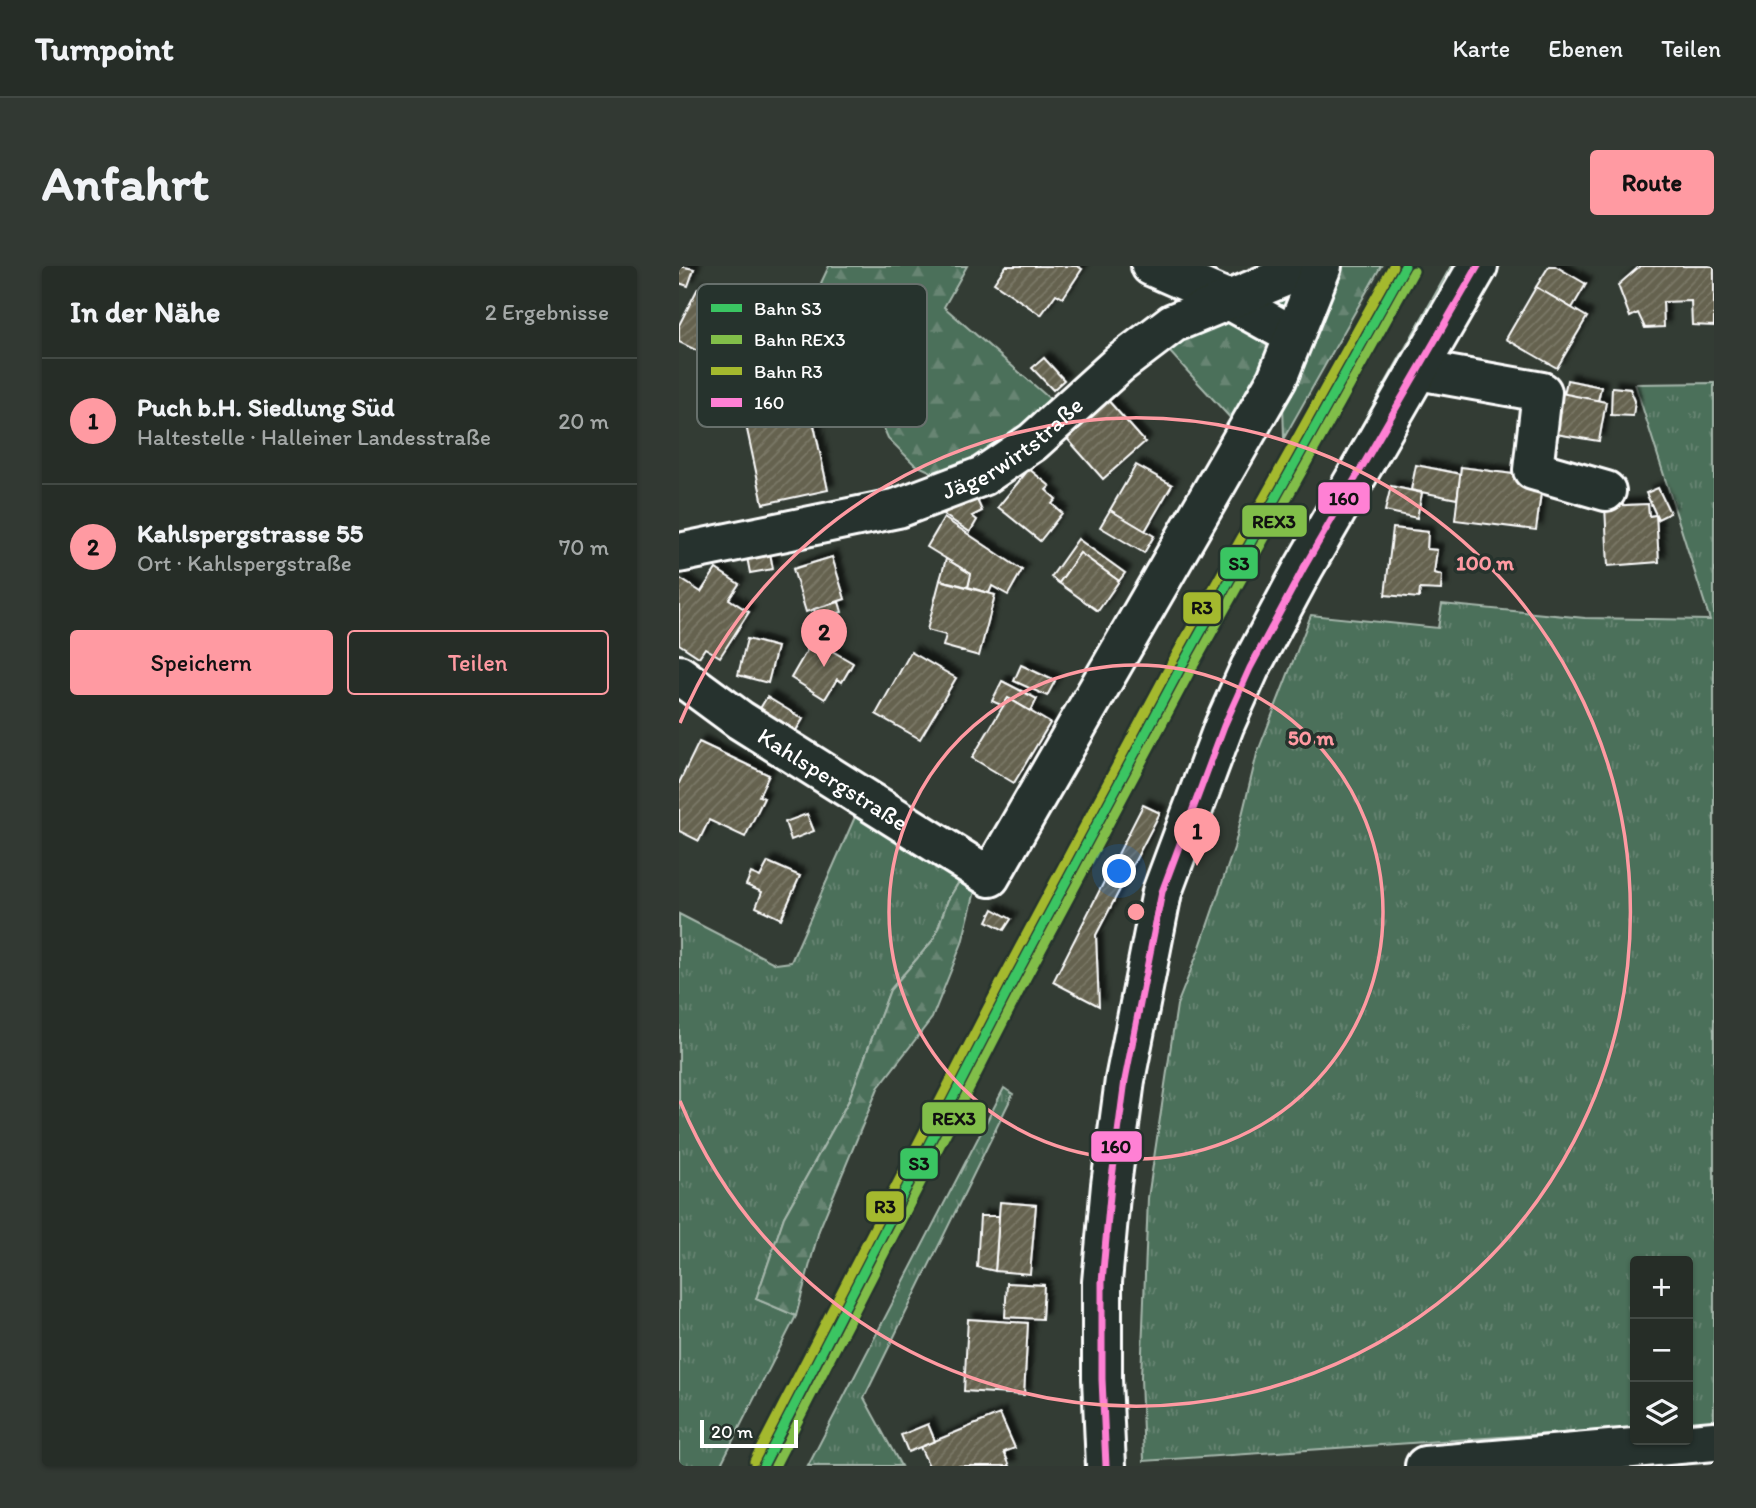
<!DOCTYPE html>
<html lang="de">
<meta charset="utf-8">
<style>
body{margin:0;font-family:Itim,sans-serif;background:#323933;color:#f1f3f6}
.controls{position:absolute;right:21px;bottom:21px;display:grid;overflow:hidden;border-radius:7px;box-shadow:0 2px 5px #0004}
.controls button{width:63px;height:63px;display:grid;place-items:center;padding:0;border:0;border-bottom:2px solid #424944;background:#262d27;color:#f1f3f6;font:35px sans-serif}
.scale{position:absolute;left:21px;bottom:18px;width:98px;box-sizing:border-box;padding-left:7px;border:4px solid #fff;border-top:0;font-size:19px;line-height:24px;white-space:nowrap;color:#fff;-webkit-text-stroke:5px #26332d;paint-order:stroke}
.you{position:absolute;left:441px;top:606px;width:24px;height:24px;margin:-18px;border:5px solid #fff;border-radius:50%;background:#1a73e8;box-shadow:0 0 0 10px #1a73e833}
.badge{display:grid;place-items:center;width:46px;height:46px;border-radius:50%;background:#ff9aa2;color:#111;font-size:23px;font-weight:700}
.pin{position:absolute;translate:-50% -58px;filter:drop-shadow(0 2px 4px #0008)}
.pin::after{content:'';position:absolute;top:37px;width:24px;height:21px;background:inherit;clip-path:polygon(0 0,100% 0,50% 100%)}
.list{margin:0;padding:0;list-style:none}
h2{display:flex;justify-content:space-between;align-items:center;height:91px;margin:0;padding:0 28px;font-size:30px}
h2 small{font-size:23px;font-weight:400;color:#a4a8a7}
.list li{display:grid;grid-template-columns:46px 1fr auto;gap:21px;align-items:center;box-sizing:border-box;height:126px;padding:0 28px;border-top:2px solid #424944}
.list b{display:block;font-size:26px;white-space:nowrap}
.list p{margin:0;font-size:23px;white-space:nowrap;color:#a4a8a7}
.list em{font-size:23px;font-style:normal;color:#a4a8a7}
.actions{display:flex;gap:14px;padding:21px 28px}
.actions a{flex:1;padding:16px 0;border:2px solid #ff9aa2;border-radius:7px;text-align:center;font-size:24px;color:#ff9aa2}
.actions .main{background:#ff9aa2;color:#111}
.icon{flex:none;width:38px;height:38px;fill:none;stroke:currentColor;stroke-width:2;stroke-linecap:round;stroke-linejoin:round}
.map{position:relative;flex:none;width:1035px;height:1200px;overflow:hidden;border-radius:7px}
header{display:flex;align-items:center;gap:42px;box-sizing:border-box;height:98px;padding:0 35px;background:#262d27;border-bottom:2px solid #424944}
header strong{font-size:33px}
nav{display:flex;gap:38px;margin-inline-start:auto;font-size:24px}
.intro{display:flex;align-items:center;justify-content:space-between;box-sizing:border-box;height:168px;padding:0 42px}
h1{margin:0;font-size:49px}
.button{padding:18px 32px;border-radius:7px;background:#ff9aa2;color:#111;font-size:24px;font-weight:700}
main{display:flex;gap:42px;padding:0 42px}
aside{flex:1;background:#262d27;border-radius:7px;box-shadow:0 2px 5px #0004}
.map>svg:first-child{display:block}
.grass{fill:url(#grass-tufts);stroke:#a6b7ac;stroke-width:2}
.forest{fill:url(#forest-firs);stroke:#a6b7ac;stroke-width:2}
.building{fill:url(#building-hatch);stroke:#fff;stroke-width:2;filter:url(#shadow)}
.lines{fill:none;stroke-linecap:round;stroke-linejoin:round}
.minor-casing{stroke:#fff;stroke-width:44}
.major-casing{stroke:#fff;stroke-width:44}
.minor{stroke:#26332d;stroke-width:38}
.major{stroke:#26332d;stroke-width:38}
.bus-1-casing{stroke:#26332d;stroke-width:12}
.bus-1{stroke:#ff80d4;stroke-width:7}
.rail-1-casing{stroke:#26332d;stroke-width:14}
.rail-2-casing{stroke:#26332d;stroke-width:14}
.rail-3-casing{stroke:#26332d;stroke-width:14}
.rail-1{stroke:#3ac562;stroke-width:9}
.rail-2{stroke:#81be49;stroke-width:9}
.rail-3{stroke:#a4b92e;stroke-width:9}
.ring{fill:none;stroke:#ff9aa2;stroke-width:3.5}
.labels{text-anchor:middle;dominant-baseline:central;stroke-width:7;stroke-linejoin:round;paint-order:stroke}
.street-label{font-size:24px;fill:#fff;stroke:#26332d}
.key{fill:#26332d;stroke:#67706c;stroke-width:2}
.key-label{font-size:19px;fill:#fff}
.centre{fill:#ff9aa2;stroke:#26332d;stroke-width:3.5}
.ring-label{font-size:21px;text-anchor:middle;font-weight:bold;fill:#ff9aa2;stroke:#26332d;stroke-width:7;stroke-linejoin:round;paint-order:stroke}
.line-badge{stroke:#26332d;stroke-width:2.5}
.pale-badge-label{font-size:19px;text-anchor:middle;font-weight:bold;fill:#111}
</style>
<header>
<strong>Turnpoint</strong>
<nav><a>Karte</a><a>Ebenen</a><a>Teilen</a></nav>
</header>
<div class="intro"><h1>Anfahrt</h1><a class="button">Route</a></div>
<main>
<aside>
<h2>In der Nähe<small>2 Ergebnisse</small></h2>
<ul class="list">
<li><span class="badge">1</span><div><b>Puch b.H. Siedlung Süd</b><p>Haltestelle · Halleiner Landesstraße</p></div><em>20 m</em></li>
<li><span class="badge">2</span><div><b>Kahlspergstrasse 55</b><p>Ort · Kahlspergstraße</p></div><em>70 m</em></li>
</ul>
<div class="actions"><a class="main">Speichern</a><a>Teilen</a></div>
</aside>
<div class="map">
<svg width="1035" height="1200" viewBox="0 0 1035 1200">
<defs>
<pattern id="grass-tufts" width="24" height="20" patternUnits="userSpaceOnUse" patternTransform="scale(1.75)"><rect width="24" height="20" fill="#4c6f5a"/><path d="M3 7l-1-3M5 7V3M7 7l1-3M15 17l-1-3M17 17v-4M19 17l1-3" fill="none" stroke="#678573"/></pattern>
<pattern id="forest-firs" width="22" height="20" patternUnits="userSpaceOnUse" patternTransform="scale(1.75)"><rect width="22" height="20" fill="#4c6f5a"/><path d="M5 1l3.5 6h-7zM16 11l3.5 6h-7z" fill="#678573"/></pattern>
<pattern id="building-hatch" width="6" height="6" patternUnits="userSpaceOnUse" patternTransform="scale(1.75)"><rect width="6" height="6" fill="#65624f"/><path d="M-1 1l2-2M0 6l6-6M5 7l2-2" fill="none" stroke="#7c7a69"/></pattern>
<filter id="shadow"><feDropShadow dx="6" dy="-6" stdDeviation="2" flood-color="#0009"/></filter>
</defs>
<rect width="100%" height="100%" fill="#333c34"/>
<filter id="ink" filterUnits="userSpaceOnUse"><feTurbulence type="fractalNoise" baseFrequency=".0143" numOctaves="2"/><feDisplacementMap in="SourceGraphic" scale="14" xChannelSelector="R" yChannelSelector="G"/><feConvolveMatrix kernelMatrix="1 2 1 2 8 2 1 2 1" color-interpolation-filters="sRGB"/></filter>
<g filter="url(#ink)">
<g class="grass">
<polygon points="772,0 779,0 572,357"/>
<polygon points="1035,117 1035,1156 1009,1158 1009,995 956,995 956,1162 465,1195 462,1111 469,932 498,739 521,681 555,582 578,488 632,349 759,362 763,338 906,352 1031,354 956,118"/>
<polygon points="179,544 283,611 269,634 255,673 211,724 169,836 105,951 77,1033 117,1050 41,1200 0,1200 0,648 97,698 112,696"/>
<polygon points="325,822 334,828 185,1132 222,1200 129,1200"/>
</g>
<g class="forest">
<polygon points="150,0 288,0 265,41 378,139 316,190 259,209 235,198 209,172 142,17"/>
<polygon points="593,0 702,0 605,172 604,138 635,74 609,59 555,156 479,73"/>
<polygon points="283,611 298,617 283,677 253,752 199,822 140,964 117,1050 77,1033 105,951 169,836 211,724 255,673 269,634"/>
</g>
<g class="building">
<polygon points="0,0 15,3 9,20 0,17"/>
<polygon points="327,0 398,0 403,3 384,32 377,28 362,49 315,17"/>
<polygon points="870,0 876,0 907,18 893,42 857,21"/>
<polygon points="961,0 1035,0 1035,60 1013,59 1012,35 984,36 985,61 966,62 959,47 951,51 939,19"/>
<polygon points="857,21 908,51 878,102 827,73"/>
<polygon points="19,22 68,48 43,97 0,76 0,59"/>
<polygon points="365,92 385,114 374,124 353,102"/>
<polygon points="888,114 922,121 919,135 885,129"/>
<polygon points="933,121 951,123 956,135 954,150 932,149"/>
<polygon points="877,126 927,136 920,175 870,167"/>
<polygon points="427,132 466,176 424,213 385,169"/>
<polygon points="132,145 149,224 84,238 67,159"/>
<polygon points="457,199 493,219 466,265 431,244"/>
<polygon points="737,199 782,208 778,233 732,224"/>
<polygon points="782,201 864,212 857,264 776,254"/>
<polygon points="350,203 371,220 367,224 377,233 373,238 383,247 361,275 319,241"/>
<polygon points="712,220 743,227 738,252 706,245"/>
<polygon points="979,222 991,247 979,253 967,227"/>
<polygon points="295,227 303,245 293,250 298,254 291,266 265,249 272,237"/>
<polygon points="969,238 970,250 977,249 980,296 929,300 926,240"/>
<polygon points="431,244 475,270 465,287 421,261"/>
<polygon points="265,252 343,304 329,329 313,320 310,327 289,321 292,308 248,281"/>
<polygon points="714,262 749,266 748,283 758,284 755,307 763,309 762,324 741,323 740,332 706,329"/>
<polygon points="399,273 446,307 440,315 401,287 380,317 372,311"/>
<polygon points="90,282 94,303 71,307 67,286"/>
<polygon points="401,287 440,315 419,345 380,317"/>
<polygon points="153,291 166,333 127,346 114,303"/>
<polygon points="267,293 292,308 289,321 261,314"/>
<polygon points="37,303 60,318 50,333 70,346 41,391 26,382 20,391 0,378 0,312 22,326"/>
<polygon points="261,314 316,329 300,390 264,380 267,369 248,364"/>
<polygon points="160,336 163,346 138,353 135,343"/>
<polygon points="68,373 98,381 89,417 59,409"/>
<polygon points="134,374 174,397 163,416 158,413 146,433 112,412"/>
<polygon points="232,386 277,412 241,473 197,448"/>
<polygon points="342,399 376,415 368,430 335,415"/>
<polygon points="323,415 358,433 352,445 329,432 324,440 313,435"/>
<polygon points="88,431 124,453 113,471 77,449"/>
<polygon points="329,432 371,457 335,517 293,492"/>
<polygon points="20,476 90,509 80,530 85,532 66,571 30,554 20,575 0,565 0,517"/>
<polygon points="464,539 481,547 417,669 420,740 374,716"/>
<polygon points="128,548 135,565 112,574 106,556"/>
<polygon points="89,596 121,610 102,653 77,641 83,626 67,619 72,607 81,611"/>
<polygon points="314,643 332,653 325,664 308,655"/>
<polygon points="321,936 357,939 351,1008 316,1005"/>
<polygon points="301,950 320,950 316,1005 298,1001"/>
<polygon points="328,1017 365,1019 363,1053 326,1051"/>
<polygon points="289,1053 349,1057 345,1129 285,1125"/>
<polygon points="321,1148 336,1182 325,1186 331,1200 250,1200 241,1181"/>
<polygon points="249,1158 256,1175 229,1186 222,1169"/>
</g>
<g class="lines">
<defs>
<g id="minor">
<polyline points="472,0 550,34 615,70"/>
<polyline points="739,104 863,126 854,204 927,225"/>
<path id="s1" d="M0,287L219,242L304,210L354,176L440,98L494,57L632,0"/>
<path id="s2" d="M0,409L61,454L311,611L598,113L643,0"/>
<polyline points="746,1200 1035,1175"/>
</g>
<polyline id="major" points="427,1200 423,1113 423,1016 432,919 446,814 483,626 545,460 571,402 624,303 799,0"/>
</defs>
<use href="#minor" class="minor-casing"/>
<use href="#major" class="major-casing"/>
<use href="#minor" class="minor"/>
<use href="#major" class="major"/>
<defs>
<polyline id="bus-1" points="427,1200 423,1113 423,1016 432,919 446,814 483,626 545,460 571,402 624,303 799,0"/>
</defs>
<use href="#bus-1" class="bus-1-casing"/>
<use href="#bus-1" class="bus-1"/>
<defs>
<polyline id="rail-1" points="84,1200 334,715 502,401 726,0"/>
<polyline id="rail-2" points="96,1200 343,720 511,406 735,5"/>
<polyline id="rail-3" points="75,1195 325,710 493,396 714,0"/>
</defs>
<use href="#rail-1" class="rail-1-casing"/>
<use href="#rail-2" class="rail-2-casing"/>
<use href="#rail-3" class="rail-3-casing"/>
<use href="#rail-1" class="rail-1"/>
<use href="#rail-2" class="rail-2"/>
<use href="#rail-3" class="rail-3"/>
</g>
</g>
<g class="ring">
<circle cx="457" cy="646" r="247"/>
<path d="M1 457A494 494 0 1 1 1 835"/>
</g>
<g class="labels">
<g class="street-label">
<text stroke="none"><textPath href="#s1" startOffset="354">Jägerwirtstraße</textPath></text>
<text stroke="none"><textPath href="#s2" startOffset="186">Kahlspergstraße</textPath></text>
</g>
</g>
<rect x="18" y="18" width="230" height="143" rx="10" class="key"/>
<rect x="32" y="38" width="31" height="8" fill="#3ac562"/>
<rect x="32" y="69" width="31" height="9" fill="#81be49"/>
<rect x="32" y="101" width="31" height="8" fill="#a4b92e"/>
<rect x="32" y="132" width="31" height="9" fill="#ff80d4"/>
<g class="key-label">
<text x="75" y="49">Bahn S3</text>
<text x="75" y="80">Bahn REX3</text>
<text x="75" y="112">Bahn R3</text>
<text x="75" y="143">160</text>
</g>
<circle cx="457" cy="646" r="10" class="centre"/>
<g class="ring-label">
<text x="806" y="304">100 m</text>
<text x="632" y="479">50 m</text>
</g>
<g class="line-badge">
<rect x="638" y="215" width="54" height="34" rx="7" fill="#ff80d4"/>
<rect x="562" y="238" width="67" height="34" rx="7" fill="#81be49"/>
<rect x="540" y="280" width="40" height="34" rx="7" fill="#3ac562"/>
<rect x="503" y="325" width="40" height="34" rx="7" fill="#a4b92e"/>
<rect x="242" y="835" width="66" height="34" rx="7" fill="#81be49"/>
<rect x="411" y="864" width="53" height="33" rx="7" fill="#ff80d4"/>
<rect x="220" y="881" width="40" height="33" rx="7" fill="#3ac562"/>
<rect x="186" y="924" width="40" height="33" rx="7" fill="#a4b92e"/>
</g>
<g class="pale-badge-label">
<text x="665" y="239">160</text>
<text x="595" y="262">REX3</text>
<text x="560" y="304">S3</text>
<text x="523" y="348">R3</text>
<text x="275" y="859">REX3</text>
<text x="437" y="887">160</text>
<text x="240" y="904">S3</text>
<text x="206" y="947">R3</text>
</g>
</svg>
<div class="controls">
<button>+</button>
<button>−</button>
<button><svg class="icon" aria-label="layers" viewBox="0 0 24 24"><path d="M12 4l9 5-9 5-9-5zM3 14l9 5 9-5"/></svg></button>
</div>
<div class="scale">20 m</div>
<div class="you"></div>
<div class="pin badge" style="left:518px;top:600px">1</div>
<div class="pin badge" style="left:145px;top:401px">2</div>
</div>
</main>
